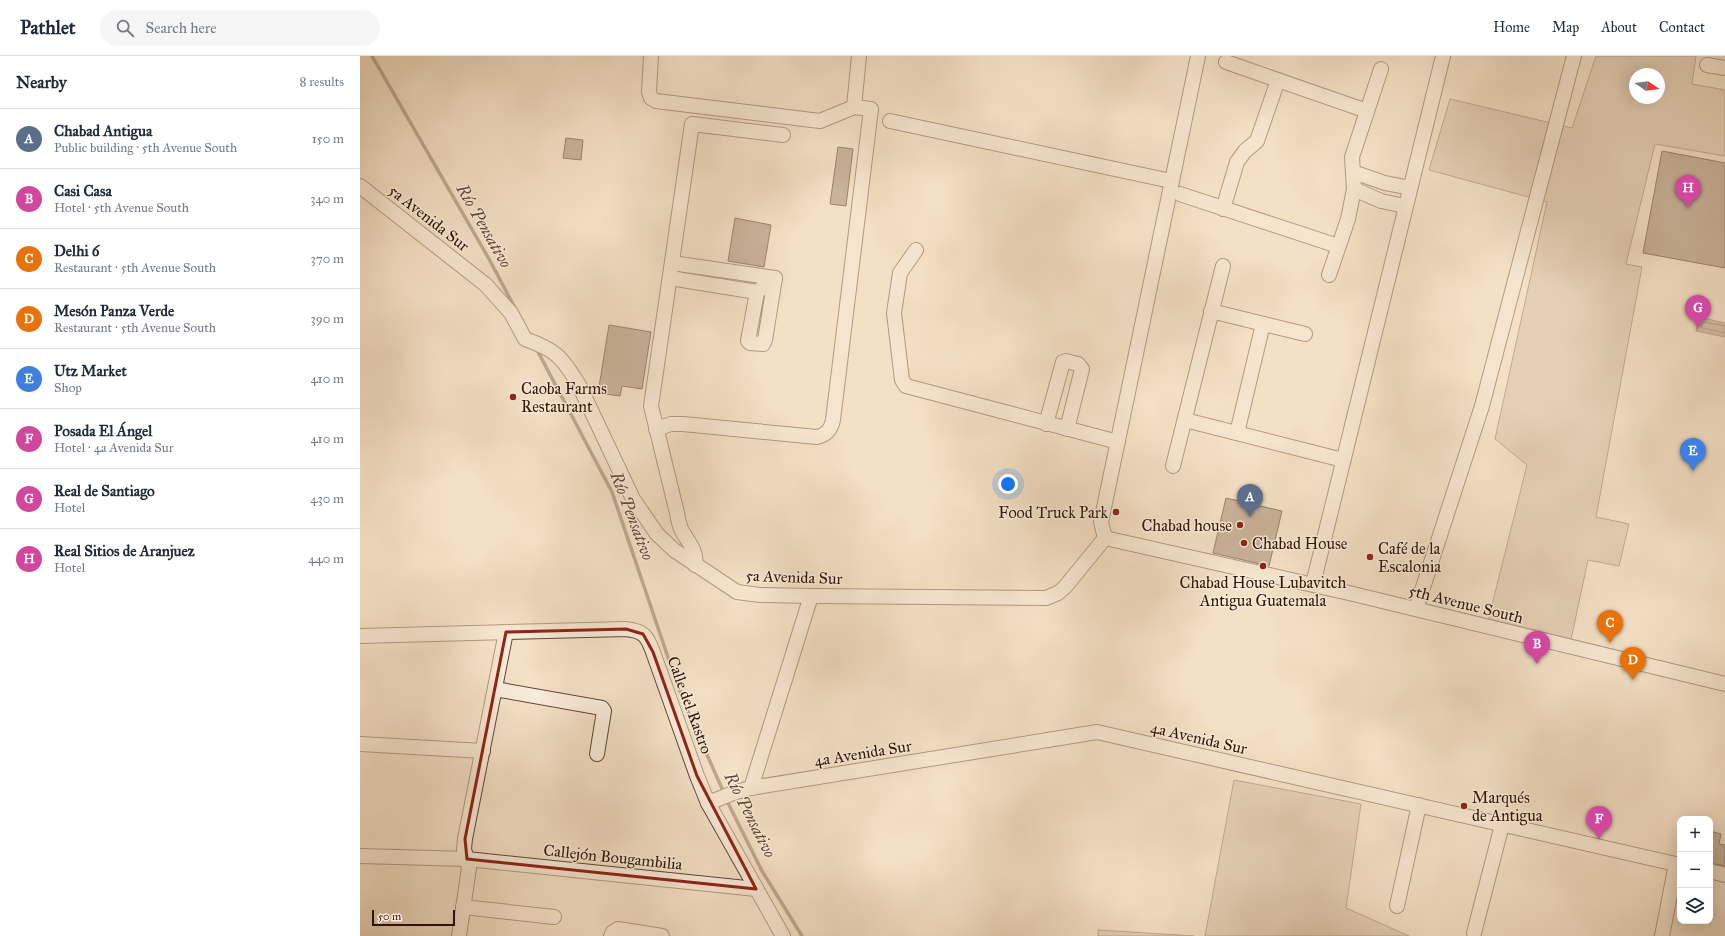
<!DOCTYPE html>
<meta charset="utf-8">
<style>
body{margin:0;font-family:"IM FELL Great Primer",serif;background:#f6f6f7;color:#1f2937}
.controls{position:absolute;right:12px;bottom:12px;display:grid;overflow:hidden;border-radius:8px;box-shadow:0 4px 16px #0002}
.controls button{width:36px;height:36px;display:grid;place-items:center;padding:0;border:0;border-bottom:1px solid #e0e1e3;background:#fff;color:#1f2937;font:20px sans-serif}
.compass{position:absolute;left:1269px;top:12px;width:36px;height:36px;border-radius:50%;background:#fff;box-shadow:0 4px 16px #0002;rotate:103deg}
.scale{position:absolute;left:12px;bottom:10px;width:83px;box-sizing:border-box;padding-left:4px;border:2px solid #311202;border-top:0;font-size:11px;line-height:14px;white-space:nowrap;color:#311202;-webkit-text-stroke:3px #f8ebd9;paint-order:stroke}
.you{position:absolute;left:648px;top:428px;width:14px;height:14px;margin:-10px;border:3px solid #fff;border-radius:50%;background:#1a73e8;box-shadow:0 0 0 6px #1a73e833}
.badge{display:grid;place-items:center;width:26px;height:26px;border-radius:50%;background:#d93025;color:#fff;font-size:13px;font-weight:700}
.pin{position:absolute;translate:-50% -33px;filter:drop-shadow(0 1px 2px #0008)}
.pin::after{content:'';position:absolute;top:21px;width:14px;height:12px;background:inherit;clip-path:polygon(0 0,100% 0,50% 100%)}
.list{margin:0;padding:0;list-style:none}
h2{display:flex;justify-content:space-between;align-items:center;height:52px;margin:0;padding:0 16px;font-size:17px}
h2 small{font-size:13px;font-weight:400;color:#747a83}
.list li{display:grid;grid-template-columns:26px 1fr auto;gap:12px;align-items:center;box-sizing:border-box;height:60px;padding:0 16px;border-top:1px solid #e0e1e3}
.list b{display:block;font-size:15px;white-space:nowrap}
.list p{margin:0;font-size:13px;white-space:nowrap;color:#747a83}
.list em{font-size:13px;font-style:normal;color:#747a83}
.icon{flex:none;width:22px;height:22px;fill:none;stroke:currentColor;stroke-width:2;stroke-linecap:round;stroke-linejoin:round}
.map{position:relative;flex:none;width:1365px;height:880px;overflow:hidden}
header{display:flex;align-items:center;gap:24px;box-sizing:border-box;height:56px;padding:0 20px;background:#fff;border-bottom:1px solid #e0e1e3}
header strong{font-size:19px}
nav{display:flex;gap:22px;margin-inline-start:auto;font-size:14px}
.search{width:280px;height:36px;background:#f6f6f7;display:flex;align-items:center;gap:10px;box-sizing:border-box;padding:0 14px;border-radius:22px;color:#747a83;font-size:15px}
main{display:flex}
aside{flex:1;background:#fff}
.map>svg:first-child{display:block}
.green{fill:#d3bda4;stroke:#826853;fill-rule:evenodd}
.water{fill:#b29a83;stroke:#7e644f}
.lines{fill:none;stroke-linecap:round;stroke-linejoin:round}
.shore{stroke:#725642;stroke-width:1}
.stream{stroke:#7e644f;stroke-width:3.5}
.building{fill:#967d67;stroke:#311202}
.minor-casing{stroke:#624633;stroke-width:16}
.minor{stroke:#f8ebd9;stroke-width:14}
.marked{fill:none;stroke:#8f2418;stroke-width:3;stroke-linejoin:round}
.poi-dot{fill:#8f2418;stroke:#f8ebd9;stroke-width:1.5}
.labels{text-anchor:middle;dominant-baseline:central;stroke-width:3;stroke-linejoin:round;paint-order:stroke}
.street-label{font-size:16px;fill:#311202;stroke:#f8ebd9}
.poi-label{font-size:16px;fill:#311202;stroke:#f8ebd9;text-anchor:start}
.water-label{font-size:17px;font-style:italic;fill:#654836;stroke:#f8ebd9}
</style>
<header>
<strong>Pathlet</strong>
<div class="search"><svg class="icon" aria-label="search" viewBox="0 0 24 24"><circle cx="10" cy="10" r="6"/><path d="M15 15l6 6"/></svg>Search here</div>
<nav><a>Home</a><a>Map</a><a>About</a><a>Contact</a></nav>
</header>
<main>
<aside>
<h2>Nearby<small>8 results</small></h2>
<ul class="list">
<li><span class="badge" style="background:#5c6f8a">A</span><div><b>Chabad Antigua</b><p>Public building · 5th Avenue South</p></div><em>150 m</em></li>
<li><span class="badge" style="background:#d1479c">B</span><div><b>Casi Casa</b><p>Hotel · 5th Avenue South</p></div><em>340 m</em></li>
<li><span class="badge" style="background:#e8710a">C</span><div><b>Delhi 6</b><p>Restaurant · 5th Avenue South</p></div><em>370 m</em></li>
<li><span class="badge" style="background:#e8710a">D</span><div><b>Mesón Panza Verde</b><p>Restaurant · 5th Avenue South</p></div><em>390 m</em></li>
<li><span class="badge" style="background:#3f7fe0">E</span><div><b>Utz Market</b><p>Shop</p></div><em>410 m</em></li>
<li><span class="badge" style="background:#d1479c">F</span><div><b>Posada El Ángel</b><p>Hotel · 4a Avenida Sur</p></div><em>410 m</em></li>
<li><span class="badge" style="background:#d1479c">G</span><div><b>Real de Santiago</b><p>Hotel</p></div><em>430 m</em></li>
<li><span class="badge" style="background:#d1479c">H</span><div><b>Real Sitios de Aranjuez</b><p>Hotel</p></div><em>440 m</em></li>
</ul>
</aside>
<div class="map">
<svg width="1365" height="880" viewBox="0 0 1365 880">
<rect width="100%" height="100%" fill="#f4e0c5"/>
<filter id="stains"><feTurbulence type="fractalNoise" baseFrequency=".005" numOctaves="4"/><feColorMatrix values="0 0 0 0 .2 0 0 0 0 .09 0 0 0 0 .02 0 0 0 .5 -.17"/></filter>
<radialGradient id="worn" r=".72"><stop offset=".6" stop-color="#630" stop-opacity="0"/><stop offset="1" stop-color="#630" stop-opacity=".3"/></radialGradient>
<g class="green">
<path d="M1236,0H1336L1332,28L1365,34V100L1295,88L1266,208L1282,211L1236,461L1269,468L1259,510L1228,504L1210,588L1127,569L1167,409L1135,383L1187,146L1069,114L1090,43L1212,72ZM1275,18H1299V42H1275Z"/>
<polygon points="874,724 1001,748 986,852 1049,880 845,880"/>
<polygon points="738,874 834,880 738,880"/>
</g>
<polygon class="water" points="1339,261 1365,267 1365,281 1336,275"/>
<g class="lines">
<polyline class="shore" points="1365,270 1344,266 1341,270 1343,272 1365,277"/>
<g class="stream">
<polyline points="12,0 129,203 155,252"/>
<polyline points="176,292 252,436 313,616 328,656 364,737"/>
<polyline points="366,743 402,815 442,880"/>
</g>
</g>
<g class="building">
<polygon points="206,82 223,84 221,104 203,102"/>
<polygon points="478,91 493,93 486,150 470,148"/>
<polygon points="1302,95 1365,107 1365,212 1283,197"/>
<polygon points="375,162 411,169 404,211 368,205"/>
<polygon points="249,269 291,276 282,333 262,330 260,340 238,337"/>
<polygon points="866,442 922,455 909,510 853,497"/>
<polygon points="1350,775 1361,778 1359,788 1365,789 1365,810 1350,807"/>
</g>
<g class="lines">
<defs>
<g id="minor">
<path d="M291,0L289,36L291,42L296,45L460,65L494,51L511,53L473,364C471,374 466,379 457,381L323,368H311L296,373"/>
<polyline points="866,6 1007,55"/>
<polyline points="1347,9 1365,12"/>
<polyline points="494,51 499,0"/>
<polyline points="530,65 811,125"/>
<polyline points="993,116 1025,127 1050,132"/>
<path d="M0,130L126,229L151,257L165,283C196,294 202,301 219,329L273,443L297,478L314,494L377,536L400,539L451,540L686,542L698,537L705,531L745,482"/>
<polyline points="994,133 1021,145 1045,150"/>
<polyline points="820,138 978,190"/>
<polyline points="863,153 877,106 885,95 897,85 918,24"/>
<polyline points="556,194 540,217 534,257 542,324 546,330 758,386"/>
<polyline points="312,207 415,222"/>
<polyline points="969,219 988,163 994,133 992,101 1021,13"/>
<polyline points="310,222 397,236"/>
<polygon points="415,222 405,284 403,288 390,287 388,285 397,236"/>
<polyline points="851,255 945,278"/>
<polyline points="825,364 983,404"/>
<polyline points="686,368 703,306 706,305 718,308 722,313 707,373"/>
<polyline points="877,377 903,268"/>
<polyline points="813,410 863,210"/>
<polyline points="745,482 989,537 1365,628"/>
<polyline points="745,482 741,466 838,0"/>
<path d="M335,509C338,495 327,485 321,473C319,468 318,463 317,457L291,350L332,68L423,79"/>
<polyline points="953,528 1083,0"/>
<polyline points="1056,553 1122,350 1214,0"/>
<path d="M0,580L266,573C284,575 287,580 293,596L337,720L348,747L423,880"/>
<polyline points="135,633 242,652 244,655 237,698"/>
<polyline points="0,688 123,695"/>
<polyline points="391,732 451,540"/>
<polyline points="348,747 376,736 391,732 737,676 1320,809"/>
<polyline points="0,800 107,803 396,833"/>
<polyline points="1350,815 1365,819"/>
<polyline points="1037,850 1059,749"/>
<polyline points="103,851 194,861"/>
<polyline points="1114,877 1142,769"/>
<polyline points="99,880 109,812 104,793 105,783 146,576"/>
<polyline points="251,880 253,876 258,873 302,880"/>
<polyline points="1302,880 1316,808"/>
</g>
</defs>
<use href="#minor" class="minor-casing"/>
<use href="#minor" class="minor"/>
</g>
<path d="M0 0H1365V880H0ZM266,573L283,578L293,596L337,720L396,833L107,803L105,783L146,576Z" fill="#f4e0c5" fill-opacity=".55" fill-rule="evenodd"/>
<path class="marked" d="M266,573L283,578L293,596L337,720L396,833L107,803L105,783L146,576Z"/>
<g class="poi-dot">
<circle cx="153" cy="341" r="4"/>
<circle cx="756" cy="456" r="4"/>
<circle cx="880" cy="469" r="4"/>
<circle cx="884" cy="487" r="4"/>
<circle cx="1010" cy="501" r="4"/>
<circle cx="903" cy="510" r="4"/>
<circle cx="1104" cy="750" r="4"/>
</g>
<g class="labels">
<g class="street-label">
<text transform="translate(69 162) rotate(38)">5a Avenida Sur</text>
<text transform="translate(434 521) rotate(2)">5a Avenida Sur</text>
<text transform="translate(1106 548) rotate(14)">5th Avenue South</text>
<text transform="translate(330 649) rotate(70)">Calle del Rastro</text>
<text transform="translate(839 682) rotate(13)">4a Avenida Sur</text>
<text transform="translate(503 697) rotate(-9)">4a Avenida Sur</text>
<text transform="translate(253 801) rotate(6)">Callejón Bougambilia</text>
</g>
<g class="poi-label">
<text x="161" y="332">Caoba Farms<tspan x="161" dy="18">Restaurant</tspan></text>
<text x="748" y="456" text-anchor="end">Food Truck Park</text>
<text x="872" y="469" text-anchor="end">Chabad house</text>
<text x="892" y="487">Chabad House</text>
<text x="1018" y="492">Café de la<tspan x="1018" dy="18">Escalonia</tspan></text>
<text x="903" y="526" text-anchor="middle">Chabad House Lubavitch<tspan x="903" dy="18">Antigua Guatemala</tspan></text>
<text x="1112" y="741">Marqués<tspan x="1112" dy="18">de Antigua</tspan></text>
</g>
<g class="water-label">
<text transform="translate(124 170) rotate(60)">Río Pensativo</text>
<text transform="translate(272 460) rotate(69)">Río Pensativo</text>
<text transform="translate(390 759) rotate(63)">Río Pensativo</text>
</g>
</g>
<rect width="100%" height="100%" filter="url(#stains)"/>
<rect width="100%" height="100%" fill="url(#worn)"/>
</svg>
<div class="controls">
<button>+</button>
<button>−</button>
<button><svg class="icon" aria-label="layers" viewBox="0 0 24 24"><path d="M12 4l9 5-9 5-9-5zM3 14l9 5 9-5"/></svg></button>
</div>
<svg class="compass" viewBox="-18 -18 36 36"><path d="M0-13l5 13h-10z" fill="#e53935"/><path d="M0 13l5-13h-10z" fill="#747a83"/></svg>
<div class="scale">50 m</div>
<div class="you"></div>
<div class="pin badge" style="left:890px;top:461px;background:#5c6f8a">A</div>
<div class="pin badge" style="left:1177px;top:608px;background:#d1479c">B</div>
<div class="pin badge" style="left:1250px;top:587px;background:#e8710a">C</div>
<div class="pin badge" style="left:1273px;top:624px;background:#e8710a">D</div>
<div class="pin badge" style="left:1333px;top:415px;background:#3f7fe0">E</div>
<div class="pin badge" style="left:1239px;top:783px;background:#d1479c">F</div>
<div class="pin badge" style="left:1338px;top:272px;background:#d1479c">G</div>
<div class="pin badge" style="left:1328px;top:152px;background:#d1479c">H</div>
</div>
</main>
